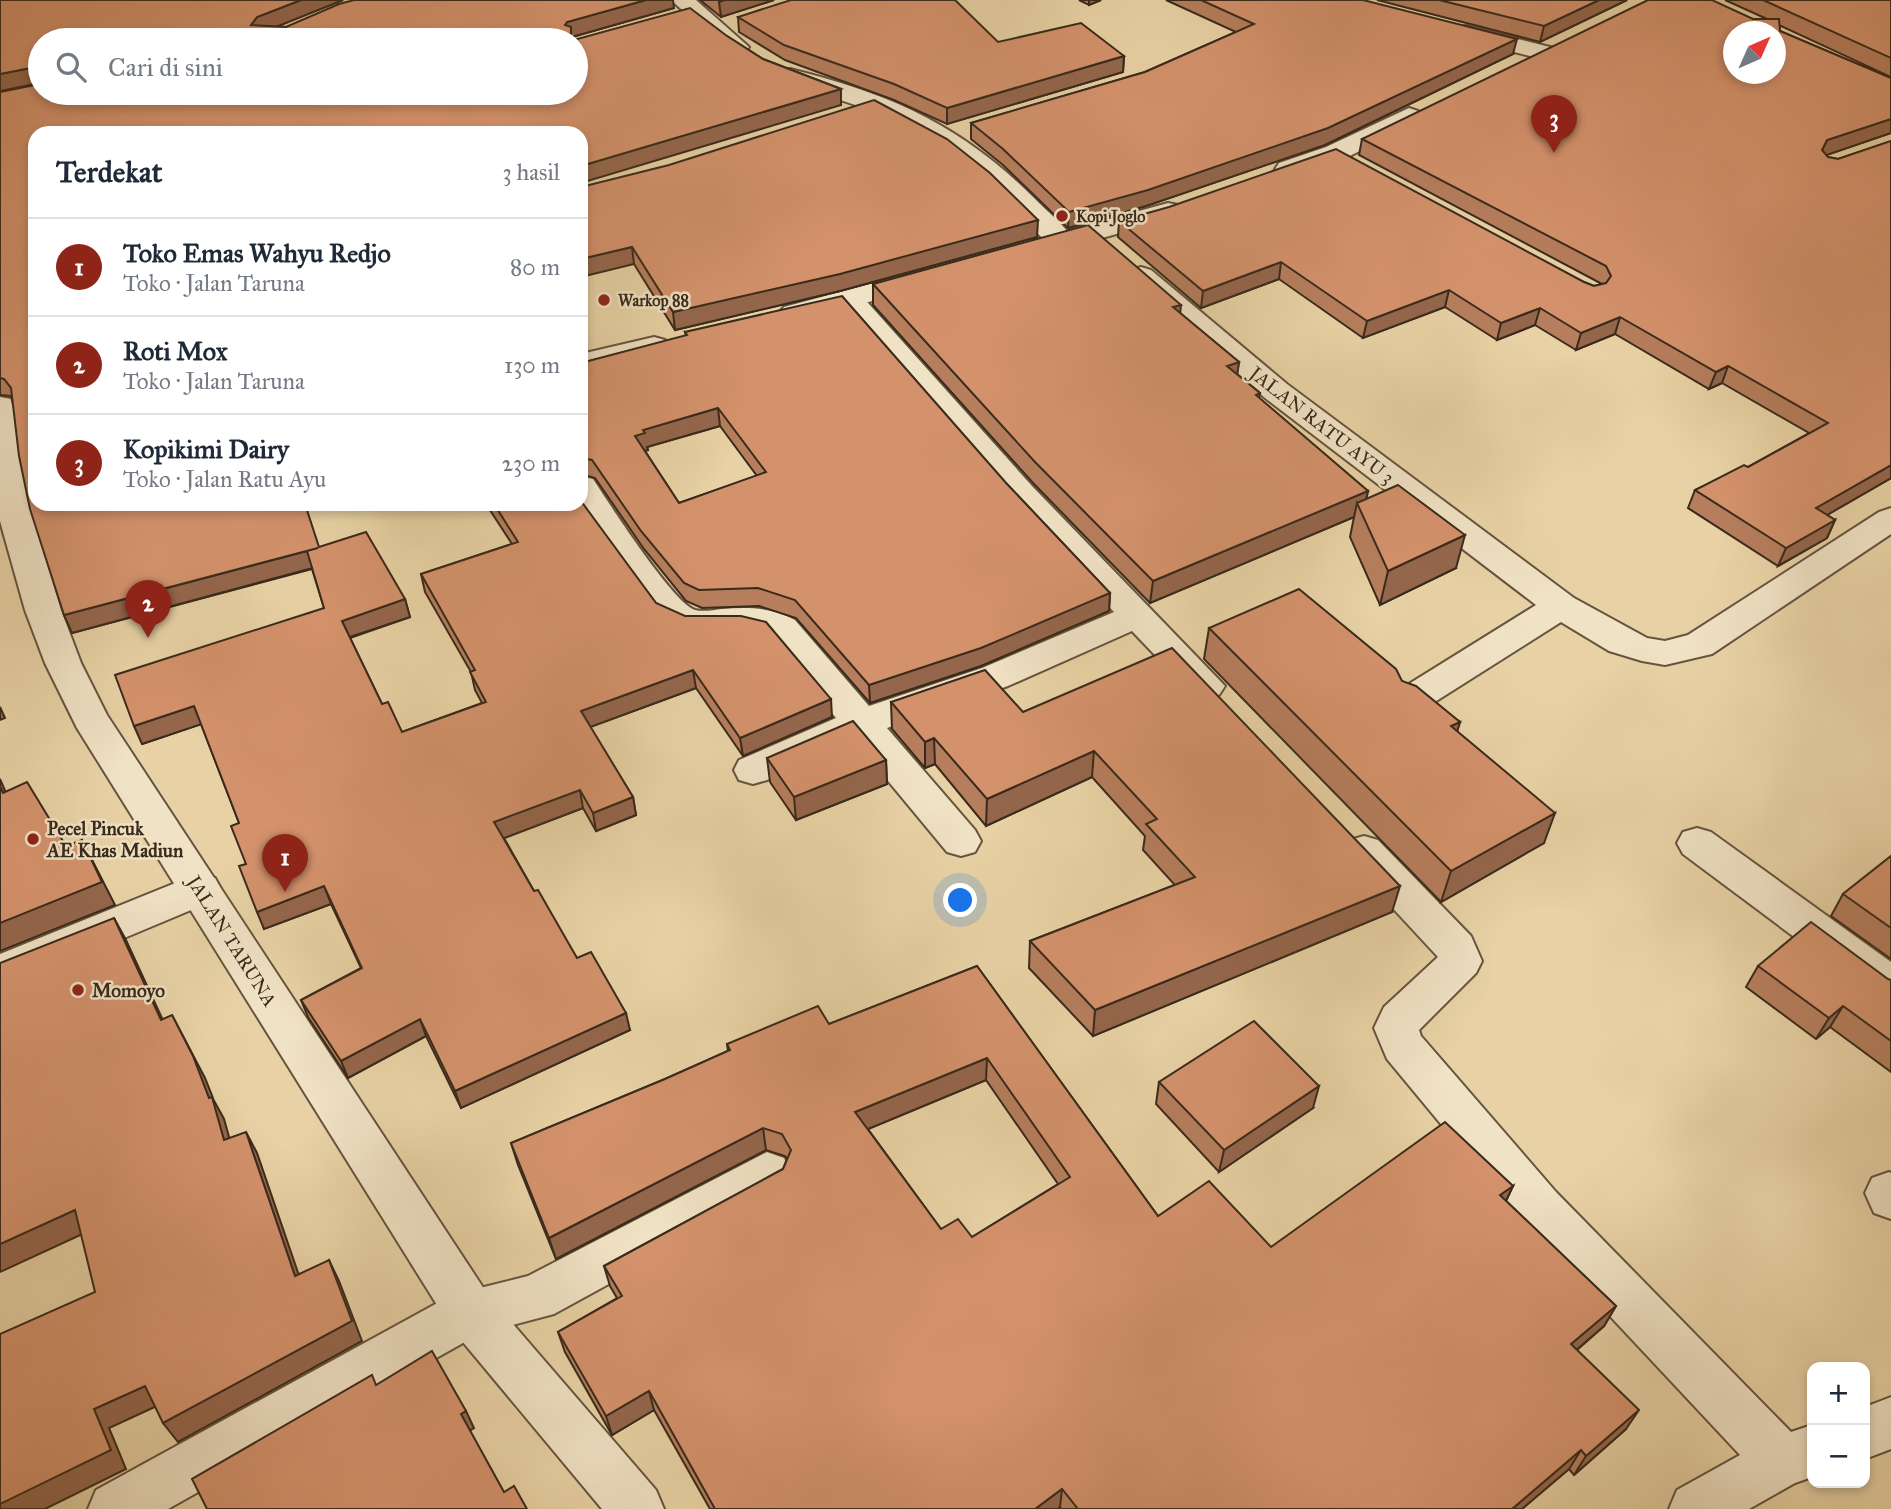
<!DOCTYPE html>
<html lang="id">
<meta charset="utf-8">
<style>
body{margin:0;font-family:"IM FELL Great Primer",serif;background:#f2f2f3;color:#1f2937}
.controls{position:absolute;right:21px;bottom:21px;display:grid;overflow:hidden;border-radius:14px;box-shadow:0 4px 10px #0003}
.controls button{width:63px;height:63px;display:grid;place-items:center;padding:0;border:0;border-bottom:2px solid #e0e1e3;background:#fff;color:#1f2937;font:35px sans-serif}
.compass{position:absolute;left:1723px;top:21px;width:63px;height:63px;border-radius:50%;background:#fff;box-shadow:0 4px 10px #0003;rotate:45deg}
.you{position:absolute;left:961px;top:901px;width:24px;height:24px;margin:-18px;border:5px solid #fff;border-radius:50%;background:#1a73e8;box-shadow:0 0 0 10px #1a73e833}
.badge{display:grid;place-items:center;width:46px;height:46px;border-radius:50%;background:#8f2418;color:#fff;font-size:23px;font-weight:700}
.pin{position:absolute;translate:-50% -58px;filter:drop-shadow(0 2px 4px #0008)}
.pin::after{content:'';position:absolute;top:37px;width:24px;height:21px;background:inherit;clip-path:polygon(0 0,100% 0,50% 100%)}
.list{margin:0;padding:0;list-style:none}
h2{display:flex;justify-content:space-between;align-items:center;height:91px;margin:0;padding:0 28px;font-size:30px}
h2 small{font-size:23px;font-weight:400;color:#747a83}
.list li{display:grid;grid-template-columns:46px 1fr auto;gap:21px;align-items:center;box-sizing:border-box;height:98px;padding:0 28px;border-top:2px solid #e0e1e3}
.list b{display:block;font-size:26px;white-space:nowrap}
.list p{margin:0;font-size:23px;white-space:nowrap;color:#747a83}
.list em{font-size:23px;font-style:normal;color:#747a83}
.icon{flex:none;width:38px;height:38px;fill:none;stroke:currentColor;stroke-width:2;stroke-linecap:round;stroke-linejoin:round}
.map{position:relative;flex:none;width:1891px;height:1509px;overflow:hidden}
.search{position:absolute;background:#fff;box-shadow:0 4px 10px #0003;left:28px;top:28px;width:560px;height:77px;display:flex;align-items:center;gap:18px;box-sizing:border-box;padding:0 24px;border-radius:38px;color:#747a83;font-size:26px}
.panel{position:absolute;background:#fff;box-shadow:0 4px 10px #0003;left:28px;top:126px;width:560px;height:385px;border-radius:21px}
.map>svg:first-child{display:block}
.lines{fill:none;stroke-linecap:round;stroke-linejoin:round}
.minor-casing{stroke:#65543e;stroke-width:4}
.tertiary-casing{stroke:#65543e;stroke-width:4}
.minor{fill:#f0e2c4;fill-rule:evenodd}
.tertiary{fill:#f0e2c4;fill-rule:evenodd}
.wall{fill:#b67e5d;stroke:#392a1b;stroke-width:2;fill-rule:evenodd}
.shaded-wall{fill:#94664c;stroke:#392a1b;stroke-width:2}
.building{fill:#d4926c;stroke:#392a1b;stroke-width:2;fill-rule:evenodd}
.poi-dot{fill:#8f2418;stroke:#f0e2c4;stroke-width:2.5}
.labels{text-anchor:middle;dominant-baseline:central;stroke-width:5;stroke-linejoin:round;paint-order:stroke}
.far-poi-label{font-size:16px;font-weight:bold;fill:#392a1b;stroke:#f0e2c4;text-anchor:start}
.street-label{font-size:19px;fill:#392a1b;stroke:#f0e2c4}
.poi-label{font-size:19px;font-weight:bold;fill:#392a1b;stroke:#f0e2c4;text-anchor:start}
</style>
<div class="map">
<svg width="1891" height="1509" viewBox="0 0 1891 1509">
<rect width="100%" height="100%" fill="#e8d2a5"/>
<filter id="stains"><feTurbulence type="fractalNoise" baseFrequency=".00286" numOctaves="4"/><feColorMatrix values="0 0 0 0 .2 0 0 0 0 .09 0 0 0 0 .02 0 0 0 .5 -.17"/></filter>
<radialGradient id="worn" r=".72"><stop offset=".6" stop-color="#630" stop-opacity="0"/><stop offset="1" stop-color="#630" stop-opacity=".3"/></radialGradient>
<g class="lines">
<defs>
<g id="minor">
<polygon points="671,0 696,0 749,47 745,52 729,52"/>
<polygon points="1466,26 1554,48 1558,53 1554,58 1546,60 1458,38 1454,33 1458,28"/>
<path d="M790,69C889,93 961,125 1034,198C1048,212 1064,225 1075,241L1071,247H1051C1010,205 970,159 918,131C875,108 827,97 781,81L778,76L781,71Z"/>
<polygon points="1141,267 1151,270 1287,384 1574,598 1647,638 1665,641 1688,635 1879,512 1891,508 1891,534 1712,654 1699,657 1665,665 1642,661 1609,651 1561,622 1422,710 1409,714 1396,710 1390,701 1396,692 1536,605 1265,398 1131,282 1127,276 1131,270"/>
<path d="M850,291L860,294L1032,486L1225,686L1219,695L1206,699L1193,695L1132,631L1008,686L887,728L975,830L981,841L975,852L961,856L947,852L855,741L767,780L753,784L739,780L734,770L739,760L836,718L769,638C737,618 696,648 661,619L577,504H581V476L593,479C609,503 672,602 695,610C703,612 714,610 722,609C748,607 771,607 795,620L869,706L982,668L1114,612L1008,500L840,306L835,300L840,294Z"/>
<polygon points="1697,828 1711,832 1891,962 1891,1004 1876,998 1683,854 1677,843 1683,832"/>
<polygon points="1364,836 1378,840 1471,936 1482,961 1476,973 1419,1030 1421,1036 1556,1192 1791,1432 1812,1425 1812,1477 1795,1483 1749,1509 1669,1509 1677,1490 1740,1455 1522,1222 1387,1059 1374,1028 1384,1007 1438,957 1350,862 1344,851 1350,840"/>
<polygon points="200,873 215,878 221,889 215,900 0,990 0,954"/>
<polygon points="767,1152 784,1158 791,1173 784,1188 554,1314 479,1334 168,1509 88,1509 96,1490 452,1295 528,1276"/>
<polygon points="1889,1172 1891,1173 1891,1219 1874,1213 1865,1193 1872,1178"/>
<polygon points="1891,1397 1891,1449 1865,1459 1865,1407"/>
</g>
<g id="tertiary">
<polygon points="1409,108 1418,111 1422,116 1418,121 1344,159 1288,177 1279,175 1275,169 1279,163 1326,147"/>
<polygon points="1168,203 1178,205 1182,211 1178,217 1044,254 1034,252 1030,246 1034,240"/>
<polygon points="922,270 932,273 936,279 932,285 794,322 784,319 779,313 784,307"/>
<polygon points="654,337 665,340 669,346 665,352 581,372 581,354"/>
<polygon points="0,397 11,399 16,406 27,498 61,610 81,663 107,715 488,1295 656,1490 664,1509 602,1509 452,1329 77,728 45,663 25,610 0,521"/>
</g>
</defs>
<use href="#minor" class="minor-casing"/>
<use href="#tertiary" class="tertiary-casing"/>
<use href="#minor" class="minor"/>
<use href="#tertiary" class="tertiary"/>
</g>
<g class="wall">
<polygon points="0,0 343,0 276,26 286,27 674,8 572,37 573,39 574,40 727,36 763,59 841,89 841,105 35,133 319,547 405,599 410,617 350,638 382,704 402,732 482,703 475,690 471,672 425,592 421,574 512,544 486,504 581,504 656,603 832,717 743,756 696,688 590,727 633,797 636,815 596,831 583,808 504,838 534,891 577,958 630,1030 461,1108 426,1036 348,1078 308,1017 301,1000 361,968 331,904 264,929 246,864 239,823 201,724 142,744 324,608 312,569 72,633 64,615 11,396 0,395 0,92 576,93 40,40 40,84 0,91"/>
<polygon points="700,0 774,0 721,17"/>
<polygon points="1079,0 1101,0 1089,5"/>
<polygon points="1166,0 1363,0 1513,54 1325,145 1146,206 1068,228 1003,165 971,139 971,123 1145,72 1236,32"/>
<polygon points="1377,0 1627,0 1540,42"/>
<polygon points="1725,0 1891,0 1891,77 1779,25 1780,31 1891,78 1891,133 1826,155 1828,157 1838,159 1891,141 1891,478 1827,515 1835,520 1827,538 1778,566 1688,508 1695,490 1748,467 1809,433 1722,383 1709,389 1615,334 1576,350 1535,325 1497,340 1445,307 1363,338 1279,279 1201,308 1118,237 1119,221 1584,282 1594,286 1602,284 1359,155 1362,139 1753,19 1767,19"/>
<polygon points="738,17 998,42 1124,56 1123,72 947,124 894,100 785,60 739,32"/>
<polygon points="581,187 1037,237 840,291 675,330 634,264"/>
<polygon points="873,284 1180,313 1239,362 1237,374 1260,393 1259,398 1368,491 1366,499 1456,568 1380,605 1350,537 1354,517 1150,603 1034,484 873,305"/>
<path d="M685,332L1007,484L1110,593L1109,611L981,666L870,703L796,618L759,606L702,608L686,601L644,549L595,478L581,474V363L686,336ZM720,426L757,476L679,503L645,451L648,450L647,447Z"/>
<polygon points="1209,628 1402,681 1460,722 1457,731 1544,843 1441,902 1204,659"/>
<polygon points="891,702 1023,712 1392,912 1093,1036 1029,968 1030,941 1175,885 1143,850 1145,836 1092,777 986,826 935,764 925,768 892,729"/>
<polygon points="767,758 886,760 887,784 796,820 770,782"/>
<polygon points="1891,856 1891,959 1831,916 1843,894"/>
<path d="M977,966L1158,1216L1271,1247L1513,1186L1506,1201L1616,1306L1604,1326L1577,1350L1626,1429L1574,1475L1569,1469L1522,1509H1061L1060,1507L1058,1509H710L654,1410L612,1435L565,1352L558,1332L617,1298L610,1286L604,1266L783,1169L787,1159L785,1156L766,1150L556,1259L518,1165L511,1143L665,1079L728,1051L727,1044L829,1024ZM986,1080L1058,1184L972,1237L941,1229L868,1129Z"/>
<polygon points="1758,966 1891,980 1891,1072 1830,1027 1816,1039 1746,987"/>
<polygon points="1159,1082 1313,1108 1219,1172 1156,1104"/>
</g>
<g class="shaded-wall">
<polygon points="301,0 343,0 261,33 251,25 257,17"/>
<polygon points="646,0 673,0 674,8 572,37 573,40 565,25 567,22"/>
<polygon points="725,0 774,0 721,17 719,2"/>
<polygon points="1089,0 1101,0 1089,5"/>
<polygon points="1599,0 1627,0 1540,42 1544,26"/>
<polygon points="1517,39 1513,54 1325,145 1146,206 1068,228 1069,212"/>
<polygon points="1124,56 1123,72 947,124 947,108"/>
<polygon points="36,67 37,75 40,83 0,91 0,74"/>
<polygon points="841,89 841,105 581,183 581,166"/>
<polygon points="1891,119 1891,133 1821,157 1822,150 1827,140"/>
<polygon points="1038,220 1037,237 840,291 675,330 673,312"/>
<polygon points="632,247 634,264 581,277 581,259"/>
<polygon points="1281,262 1279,279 1201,308 1203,291"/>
<polygon points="1449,290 1445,307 1363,338 1367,321"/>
<polygon points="1181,305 1179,326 1173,307"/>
<polygon points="1540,308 1535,325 1497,340 1501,323"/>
<polygon points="1620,317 1615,334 1576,350 1581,333"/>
<polygon points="1239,362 1236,383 1227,366"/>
<polygon points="1728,366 1722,383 1709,389 1716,372"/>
<polygon points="718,408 720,426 647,447 648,450 638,453 635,436 643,430"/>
<polygon points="1891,465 1891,478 1808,526 1816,508"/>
<polygon points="1368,491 1363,513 1357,503 1354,517 1150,603 1153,581"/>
<polygon points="1835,520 1827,538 1778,566 1786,548"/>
<polygon points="1465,535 1456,568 1380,605 1388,571"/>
<polygon points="318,548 324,565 72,633 64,615"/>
<polygon points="1110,593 1109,611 981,666 870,703 869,685"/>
<polygon points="405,599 410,617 347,638 342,621"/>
<polygon points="693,670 696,688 585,729 581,711"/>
<polygon points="831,699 832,717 743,756 740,738"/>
<polygon points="194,706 202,724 142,744 134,726"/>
<polygon points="0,707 5,718 0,720"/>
<polygon points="1460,722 1451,753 1451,726"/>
<polygon points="934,738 935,764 925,768 925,742"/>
<polygon points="1094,751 1092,777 986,826 987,799"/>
<polygon points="886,760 887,784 796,820 794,797"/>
<polygon points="0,779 16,816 3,793 0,787"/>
<polygon points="580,790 583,808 499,840 494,822"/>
<polygon points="633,797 636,815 596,831 593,813"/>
<polygon points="1555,813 1544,843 1441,902 1451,871"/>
<polygon points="82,840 115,905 0,951 0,923"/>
<polygon points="324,886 331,904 264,929 257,912"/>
<polygon points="1400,886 1392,912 1093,1036 1095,1010"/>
<polygon points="114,918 126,940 173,1042 161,1020"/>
<polygon points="1843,1006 1830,1027 1816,1039 1829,1018"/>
<polygon points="626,1013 630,1030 461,1108 455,1091"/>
<polygon points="172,1015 205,1078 213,1098 212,1097 224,1119 236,1162 224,1140 209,1098"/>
<polygon points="420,1019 426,1036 348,1078 341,1061"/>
<polygon points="987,1058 986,1080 856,1134 855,1112"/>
<polygon points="1319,1086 1313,1108 1219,1172 1224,1150"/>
<polygon points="763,1128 766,1150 556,1259 549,1238"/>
<polygon points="246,1132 257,1153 306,1296 295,1276"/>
<polygon points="1513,1186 1503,1207 1500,1195"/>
<polygon points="75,1210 89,1231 0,1272 0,1244"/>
<polygon points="329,1260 339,1281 362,1341 178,1442 163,1423"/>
<polygon points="1616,1306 1604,1326 1560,1364 1571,1344"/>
<polygon points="145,1386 159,1405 109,1428 126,1469 45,1509 0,1509 0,1504 94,1409"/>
<polygon points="649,1391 654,1410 612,1435 606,1416"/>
<polygon points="1639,1410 1626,1429 1574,1475 1586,1456"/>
<polygon points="466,1411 474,1428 469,1431 461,1414"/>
<polygon points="1581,1450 1569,1469 1522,1509 1512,1509"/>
<polygon points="1062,1489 1060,1507 1058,1509 1035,1509"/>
</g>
<g class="building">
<polygon points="0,0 301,0 257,17 251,25 286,27 339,4 354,0 646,0 567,22 565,25 571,27 571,38 574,40 690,8 727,36 763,59 841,89 581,166 581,133 35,133 35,504 305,504 319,547 366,532 405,599 342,621 382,704 388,702 402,732 486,702 470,672 475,670 421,574 518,542 494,504 581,504 581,501 656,603 685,616 741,616 766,622 831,699 740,738 693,670 581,711 633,797 593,813 580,790 494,822 534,891 538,890 577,958 591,952 626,1013 455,1091 420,1019 341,1061 301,1000 362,968 324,886 257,912 239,866 246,864 231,826 239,823 194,706 134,726 115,675 324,608 307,551 318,548 64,615 30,509 19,456 11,388 4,379 0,378 0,92 40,84 40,93 576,93 576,40 40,40 40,75 37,75 36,67 0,74"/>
<polygon points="791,0 955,0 998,42 1081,23 1124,56 947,108 894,84 784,45 738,17"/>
<polygon points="1201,0 1363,0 1517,39 1328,128 1148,190 1069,212 1003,149 971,123 1145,72 1254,24"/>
<polygon points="1439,0 1599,0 1544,26"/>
<path d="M1648,0H1712L1753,19H1779L1780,31L1891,78V119L1827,140L1822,150L1828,157L1838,159L1891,141V465L1816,508L1835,520L1786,548L1695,490L1744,465L1748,467L1828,423L1728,366L1716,372L1620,317L1581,333L1540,308L1501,323L1449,290L1367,321L1281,262L1203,291L1119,221L1169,207L1336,149L1584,282L1594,286L1606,283L1611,276L1606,266L1362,139ZM1733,32H1775V74H1733Z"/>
<polygon points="1763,0 1891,0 1891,58"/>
<polygon points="874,100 947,139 990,173 1038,220 840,274 673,312 632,247 581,259 581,187 669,165"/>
<polygon points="1088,225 1181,305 1173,307 1239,362 1227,366 1260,393 1256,395 1368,491 1153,581 1035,462 873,284"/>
<path d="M842,296L1007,484L1110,593L981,648L869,685L795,600L758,588L699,590L684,583L641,531L592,460L581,458V363L687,335L685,332ZM718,408L766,472L679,503L635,436L645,433L643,430Z"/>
<polygon points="1398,485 1465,535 1388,571 1357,503"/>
<polygon points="1299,589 1396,669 1402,681 1416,686 1460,722 1451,726 1555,813 1451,871 1209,628"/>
<polygon points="1172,648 1400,886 1095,1010 1030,941 1195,877 1146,824 1157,819 1094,751 987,799 934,738 925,742 891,702 985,670 1023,712"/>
<polygon points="853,721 886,760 794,797 767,758"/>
<polygon points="27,782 66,846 82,840 102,882 0,923 0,787 3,793"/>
<polygon points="1891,856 1891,928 1843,894"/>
<polygon points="114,918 161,1020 172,1015 193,1056 209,1098 212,1097 224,1140 246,1132 295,1276 329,1260 352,1321 163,1423 145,1386 94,1409 111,1450 0,1504 0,1334 95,1292 75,1210 0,1244 0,963"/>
<polygon points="1811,922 1888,979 1891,980 1891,1041 1843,1006 1829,1018 1758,966"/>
<path d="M977,966L1158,1216L1209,1181L1271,1247L1445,1122L1513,1186L1500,1195L1616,1306L1571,1344L1639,1410L1586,1456L1581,1450L1512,1509H1078L1062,1489L1035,1509H715L649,1391L606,1416L558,1332L622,1296L604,1266L783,1169L791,1150L782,1134L763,1128L549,1238L511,1143L665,1079L730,1050L727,1044L818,1006L829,1024ZM987,1058L1070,1177L972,1237L958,1219L941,1229L855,1112Z"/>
<polygon points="1254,1021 1319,1086 1224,1150 1159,1082"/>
<polygon points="432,1351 466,1411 461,1414 504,1492 514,1486 527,1509 207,1509 192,1479 372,1375 376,1385"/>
</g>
<g class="poi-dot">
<circle cx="1062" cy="216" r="7"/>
<circle cx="604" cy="300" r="7"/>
<circle cx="33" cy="839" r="7"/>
<circle cx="78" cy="990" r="7"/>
</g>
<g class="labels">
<g class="far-poi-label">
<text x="1076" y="216">Kopi Joglo</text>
<text x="618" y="300">Warkop 88</text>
</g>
<g class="street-label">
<text transform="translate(1322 425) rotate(38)">JALAN RATU AYU 3</text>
<text transform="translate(232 941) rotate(58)">JALAN TARUNA</text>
</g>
<g class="poi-label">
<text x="47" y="828">Pecel Pincuk<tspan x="47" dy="22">AE Khas Madiun</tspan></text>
<text x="92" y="990">Momoyo</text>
</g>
</g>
<rect width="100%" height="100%" filter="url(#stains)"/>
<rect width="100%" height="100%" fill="url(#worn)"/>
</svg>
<div class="controls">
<button>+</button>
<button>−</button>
</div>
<svg class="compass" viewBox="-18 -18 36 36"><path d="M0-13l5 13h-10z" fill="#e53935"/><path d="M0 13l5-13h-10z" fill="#747a83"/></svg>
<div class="you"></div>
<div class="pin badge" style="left:285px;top:892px">1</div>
<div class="pin badge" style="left:148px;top:638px">2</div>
<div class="pin badge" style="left:1554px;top:153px">3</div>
<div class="search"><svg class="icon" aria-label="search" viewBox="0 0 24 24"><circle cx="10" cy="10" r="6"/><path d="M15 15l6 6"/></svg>Cari di sini</div>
<section class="panel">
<h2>Terdekat<small>3 hasil</small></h2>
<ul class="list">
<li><span class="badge">1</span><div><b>Toko Emas Wahyu Redjo</b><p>Toko · Jalan Taruna</p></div><em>80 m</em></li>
<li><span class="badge">2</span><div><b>Roti Mox</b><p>Toko · Jalan Taruna</p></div><em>130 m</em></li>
<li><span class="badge">3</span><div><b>Kopikimi Dairy</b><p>Toko · Jalan Ratu Ayu</p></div><em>230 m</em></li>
</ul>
</section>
</div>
